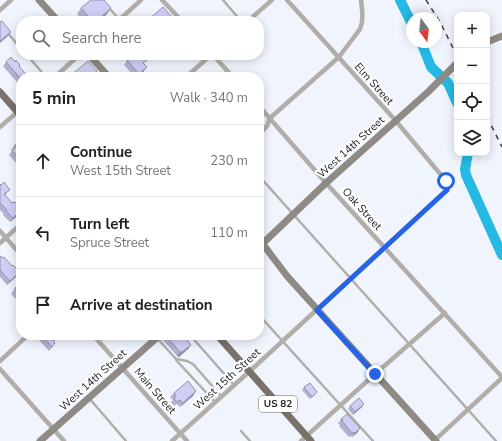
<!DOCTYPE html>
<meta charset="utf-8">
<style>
body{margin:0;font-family:"Nunito Sans",sans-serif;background:#f2f2f2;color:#202124}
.controls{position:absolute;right:12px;top:12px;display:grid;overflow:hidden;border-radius:8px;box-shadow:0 2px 10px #0003}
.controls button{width:36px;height:36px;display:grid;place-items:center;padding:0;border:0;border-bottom:1px solid #e0e0e0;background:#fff;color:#202124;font:20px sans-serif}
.compass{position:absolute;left:406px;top:12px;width:36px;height:36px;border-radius:50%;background:#fff;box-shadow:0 2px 10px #0003;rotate:165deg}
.stop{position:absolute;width:12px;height:12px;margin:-9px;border:3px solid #2563eb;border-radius:50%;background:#fff}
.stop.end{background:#2563eb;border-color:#fff;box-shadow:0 1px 4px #0008}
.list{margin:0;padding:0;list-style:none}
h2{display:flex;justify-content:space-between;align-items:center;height:52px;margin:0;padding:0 16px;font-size:17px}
h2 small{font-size:13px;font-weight:400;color:#757577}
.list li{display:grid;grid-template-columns:26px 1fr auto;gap:12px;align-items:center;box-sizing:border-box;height:72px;padding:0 16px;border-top:1px solid #e0e0e0}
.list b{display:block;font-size:15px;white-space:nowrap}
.list p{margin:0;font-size:13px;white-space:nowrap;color:#757577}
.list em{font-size:13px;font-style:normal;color:#757577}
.icon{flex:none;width:22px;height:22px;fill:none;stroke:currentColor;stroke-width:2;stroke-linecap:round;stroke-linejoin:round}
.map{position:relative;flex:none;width:502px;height:441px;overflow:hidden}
.search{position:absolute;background:#fff;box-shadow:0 2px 10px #0003;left:16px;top:16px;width:248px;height:44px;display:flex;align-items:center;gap:10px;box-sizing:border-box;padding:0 14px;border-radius:16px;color:#757577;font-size:15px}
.panel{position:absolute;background:#fff;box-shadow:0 2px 10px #0003;left:16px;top:72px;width:248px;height:268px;border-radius:16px}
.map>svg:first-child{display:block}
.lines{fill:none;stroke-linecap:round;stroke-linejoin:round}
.river{stroke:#26b9e4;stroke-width:10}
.lane{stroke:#b1ada9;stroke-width:2.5}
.street{stroke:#b1ada9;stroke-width:4.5}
.secondary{stroke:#908a85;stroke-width:7}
.primary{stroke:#78726b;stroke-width:7}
.rail{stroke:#3c3e43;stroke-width:1.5;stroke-dasharray:5 5;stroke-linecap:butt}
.wall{fill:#b3b1d2}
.shaded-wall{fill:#9290ab}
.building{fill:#d0cef4;stroke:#9290ab}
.route{stroke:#2563eb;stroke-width:5}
.labels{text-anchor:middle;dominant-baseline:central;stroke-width:4;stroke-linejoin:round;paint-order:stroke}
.shield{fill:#fff;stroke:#606264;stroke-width:1}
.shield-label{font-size:10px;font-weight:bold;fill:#1c1e22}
.street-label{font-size:11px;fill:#1c1e22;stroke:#fff}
</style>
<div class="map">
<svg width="502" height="441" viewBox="0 0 502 441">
<rect width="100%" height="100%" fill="#f0f5fd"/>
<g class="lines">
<g class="river">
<polyline points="400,0 412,24"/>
<polyline points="421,42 431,67 448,83 457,103"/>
<polyline points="468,153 465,169 466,175 502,255"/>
</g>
<g class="lane">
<polyline points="223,0 241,21"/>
<polyline points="109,8 119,19"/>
<polyline points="7,32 21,49"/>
<polyline points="27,55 46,77"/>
<polyline points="220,77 227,71"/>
<polyline points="259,176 496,441"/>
<polyline points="259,315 373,441"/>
<polyline points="190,335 234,385"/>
<polyline points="157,338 176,359 187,361 193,364 221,396"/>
<polyline points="176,360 215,402"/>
<polyline points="89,398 126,441"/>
<polyline points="241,431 250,441"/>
</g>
<g class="street">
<polyline points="162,0 182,21"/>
<polyline points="0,10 11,0"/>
<polyline points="118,21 141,0"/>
<polyline points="248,21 272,0"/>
<polyline points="213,55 233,77"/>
<polyline points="55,77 79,55"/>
<polyline points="186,77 211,55"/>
<polyline points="259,106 326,183 502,377"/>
<polyline points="0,127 21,109"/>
<path d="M259,135L267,126L270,118L339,57L360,29C364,20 362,10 361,0"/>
<polyline points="0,231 21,255"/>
<polyline points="0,243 21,224"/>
<polyline points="93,335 187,441"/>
<polyline points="0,361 28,335"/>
<polyline points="0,369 64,441"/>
<polyline points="172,441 250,371 447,190 448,186 446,181 396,121 287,0"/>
<polyline points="301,441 375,374 445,313"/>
<polyline points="434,441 502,378"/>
</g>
<g class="secondary">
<polyline points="39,0 58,21"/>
<polyline points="487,42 502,36"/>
<polyline points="89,55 109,77"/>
<polyline points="259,239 287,276 436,441"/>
<polyline points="259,247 326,183 428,92 457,63"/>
<polyline points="40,441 160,335"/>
</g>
<g class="primary">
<polyline points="0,92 21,116"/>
<polyline points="217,335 311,441"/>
</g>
<g class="rail">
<polyline points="426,0 440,22 457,56"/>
<polyline points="487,117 502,147"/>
</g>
</g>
<g class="wall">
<polygon points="81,8 107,14 99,21 83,21 77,14"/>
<polygon points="127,60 144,64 144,71 142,73 145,77 135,77 124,65"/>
<polygon points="6,62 15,62 20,65 20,66 21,77 21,87 3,66"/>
<polygon points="14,146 21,146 21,161 17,164 9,155 12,151 11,150"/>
<polygon points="0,184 7,194 5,195 12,203 14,202 20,216 17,218 16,217 10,222 3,215 4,214 0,210"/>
<polygon points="0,256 17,276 7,285 0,277"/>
<polygon points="21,283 21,303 18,299 17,300 11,294 15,288"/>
<polygon points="21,315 21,321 19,318"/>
<polygon points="39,335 61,335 53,341 52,348 49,351 37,338"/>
<polygon points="166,336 191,345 188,349 179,357 177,356 163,340"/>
<polygon points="304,387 315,395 310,399 302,390"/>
<polygon points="174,393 193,396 180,407 177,404 174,406 171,402 173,400 170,397"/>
<polygon points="364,404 362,407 353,415 348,409 350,406"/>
<polygon points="341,419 360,428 357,433 352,437 350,436 349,437 339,426 340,425 338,423"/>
</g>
<g class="shaded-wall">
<polygon points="111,8 107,14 99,21 97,21"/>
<polygon points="11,32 7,37 0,43 0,41"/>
<polygon points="147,67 144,71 137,77 139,74"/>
<polygon points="18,213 16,217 10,222 13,218"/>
<polygon points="20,272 17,276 7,285 10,281"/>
<polygon points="59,335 61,335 50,345 53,341"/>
<polygon points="191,345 188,349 179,357 177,356 180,352"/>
<polygon points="196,391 193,396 180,407 183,403"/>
<polygon points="364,404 362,407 353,415 355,412"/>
<polygon points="360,428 357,433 352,437 355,433"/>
</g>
<g class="building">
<polygon points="91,0 104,0 111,8 97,21 92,21 81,8"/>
<polygon points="163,7 174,19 172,21 149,21 148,20"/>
<polygon points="2,21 11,32 0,41 0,22"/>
<polygon points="133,55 143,55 147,60 143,63 147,67 139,74 127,60"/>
<polygon points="11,57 15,62 16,60 20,65 19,66 28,77 21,77 21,79 6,62"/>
<polygon points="88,61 97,71 90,77 69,77"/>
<polygon points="141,73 145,77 137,77"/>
<polygon points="18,142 21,146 21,159 20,160 12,150 16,147 14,146"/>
<polygon points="4,182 10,190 4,194 12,203 14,202 15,203 21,198 21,213 20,215 18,213 13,218 6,211 7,210 0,203 0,184 1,185"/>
<polygon points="0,256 3,258 4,257 12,266 13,265 20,272 10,281 0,270"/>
<polygon points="21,283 21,294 20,295 15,288"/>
<polygon points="41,335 59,335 53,341 55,343 52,347"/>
<polygon points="167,335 183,335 191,345 182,352 180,352 166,336"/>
<polygon points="188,381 196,391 183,403 180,400 177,402 174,398 176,396 174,393"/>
<polygon points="310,383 317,392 312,397 304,387"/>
<polygon points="359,398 364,404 355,412 350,406"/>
<polygon points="347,414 360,428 355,433 353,432 352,433 342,421 343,420 341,419"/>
</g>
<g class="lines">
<polyline class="route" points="375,374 317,310 447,190 448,186 446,181"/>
</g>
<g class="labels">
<rect class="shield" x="259" y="396" width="38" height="16" rx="3"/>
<g class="shield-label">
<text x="278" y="404">US 82</text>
</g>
<g class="street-label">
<text transform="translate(374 84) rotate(48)">Elm Street</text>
<text transform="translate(351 147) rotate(-42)">West 14th Street</text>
<text transform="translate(362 209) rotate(48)">Oak Street</text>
<text transform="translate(227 379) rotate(-42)">West 15th Street</text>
<text transform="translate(93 380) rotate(-42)">West 14th Street</text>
<text transform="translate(155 391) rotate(49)">Main Street</text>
</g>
</g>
</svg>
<div class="controls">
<button>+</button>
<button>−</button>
<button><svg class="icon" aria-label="locate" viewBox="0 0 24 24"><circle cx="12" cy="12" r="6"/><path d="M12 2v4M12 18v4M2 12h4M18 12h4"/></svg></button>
<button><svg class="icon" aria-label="layers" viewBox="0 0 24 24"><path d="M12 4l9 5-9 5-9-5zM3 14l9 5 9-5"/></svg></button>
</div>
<svg class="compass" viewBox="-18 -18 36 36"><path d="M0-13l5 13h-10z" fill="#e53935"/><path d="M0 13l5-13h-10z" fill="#757577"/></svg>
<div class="stop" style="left:446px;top:181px"></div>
<div class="stop end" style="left:375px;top:374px"></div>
<div class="search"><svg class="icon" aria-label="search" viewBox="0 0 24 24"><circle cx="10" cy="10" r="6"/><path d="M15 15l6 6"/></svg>Search here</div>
<section class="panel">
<h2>5 min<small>Walk · 340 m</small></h2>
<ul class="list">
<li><svg class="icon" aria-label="ahead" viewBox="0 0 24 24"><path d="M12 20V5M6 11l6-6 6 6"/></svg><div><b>Continue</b><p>West 15th Street</p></div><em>230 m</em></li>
<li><svg class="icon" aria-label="left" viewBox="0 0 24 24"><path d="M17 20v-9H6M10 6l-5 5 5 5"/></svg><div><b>Turn left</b><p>Spruce Street</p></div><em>110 m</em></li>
<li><svg class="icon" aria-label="arrive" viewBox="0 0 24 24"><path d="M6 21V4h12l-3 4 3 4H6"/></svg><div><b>Arrive at destination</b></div></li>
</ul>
</section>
</div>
